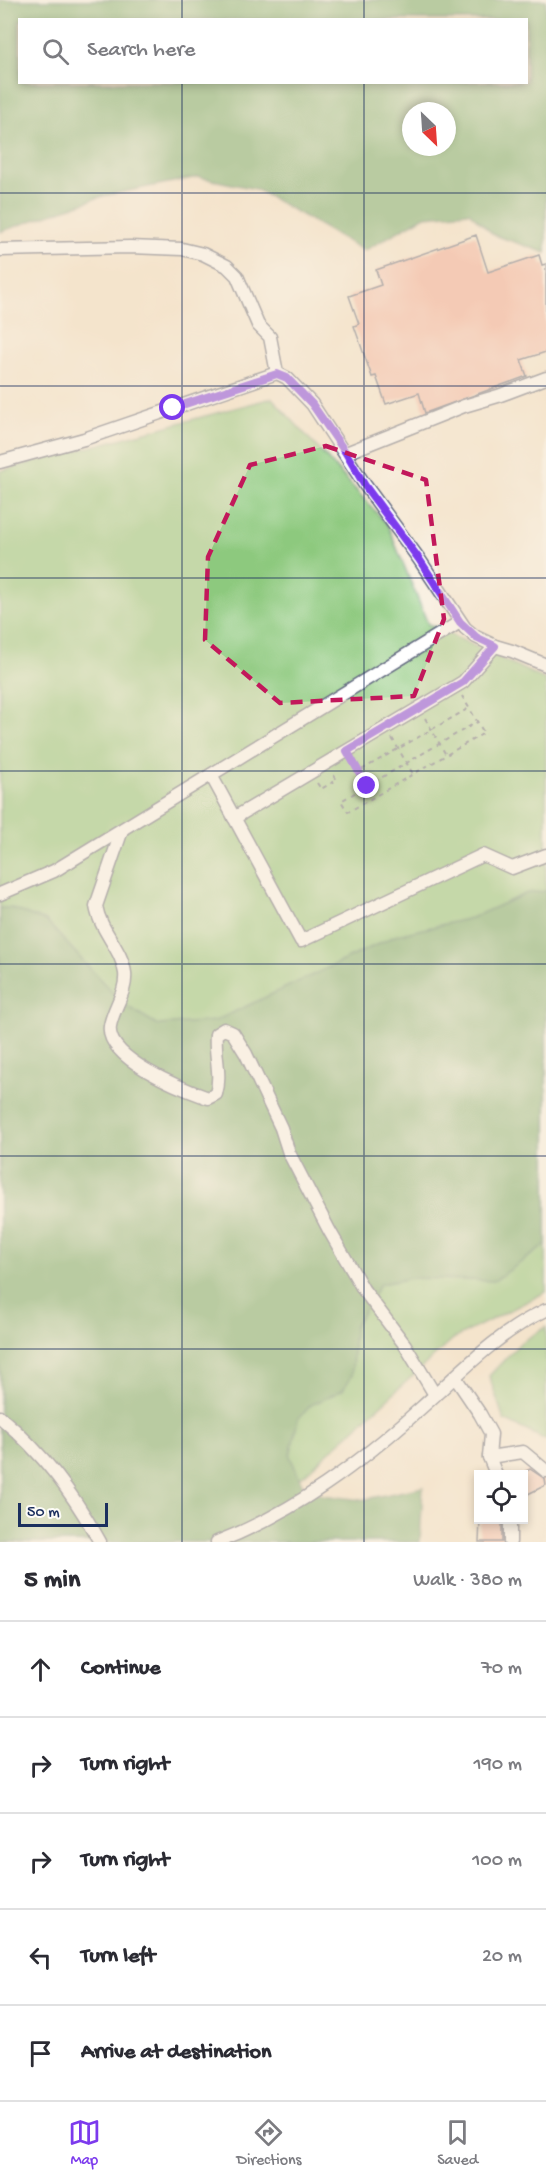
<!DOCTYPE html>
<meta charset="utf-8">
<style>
body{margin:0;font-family:"Gochi Hand",sans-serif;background:#f7f7f7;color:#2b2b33}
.controls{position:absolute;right:18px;bottom:18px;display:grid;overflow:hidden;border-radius:0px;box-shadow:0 3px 9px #0003}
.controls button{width:54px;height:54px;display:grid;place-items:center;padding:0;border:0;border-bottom:2px solid #e1e1e2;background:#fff;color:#2b2b33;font:30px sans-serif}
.compass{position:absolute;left:402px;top:102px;width:54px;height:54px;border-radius:50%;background:#fff;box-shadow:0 3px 9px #0003;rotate:155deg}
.scale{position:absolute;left:18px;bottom:15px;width:90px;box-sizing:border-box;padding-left:6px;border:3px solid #1b2f5e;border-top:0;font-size:16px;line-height:21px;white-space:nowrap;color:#1b2f5e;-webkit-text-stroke:4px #fdfcf7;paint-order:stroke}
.stop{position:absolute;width:18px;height:18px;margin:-14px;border:4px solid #7c3aed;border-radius:50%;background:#fff}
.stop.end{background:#7c3aed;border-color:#fff;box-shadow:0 2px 6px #0008}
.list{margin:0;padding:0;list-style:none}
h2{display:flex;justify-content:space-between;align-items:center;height:78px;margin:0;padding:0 24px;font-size:26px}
h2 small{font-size:20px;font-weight:400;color:#7c7c81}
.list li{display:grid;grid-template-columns:39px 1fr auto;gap:18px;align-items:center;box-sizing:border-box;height:96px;padding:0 24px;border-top:2px solid #e1e1e2}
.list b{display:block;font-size:22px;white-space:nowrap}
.list em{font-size:20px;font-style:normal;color:#7c7c81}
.icon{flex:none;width:33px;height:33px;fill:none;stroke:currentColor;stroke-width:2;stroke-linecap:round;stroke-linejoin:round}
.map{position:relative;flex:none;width:546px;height:1542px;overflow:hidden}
.search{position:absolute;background:#fff;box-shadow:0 3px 9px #0003;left:18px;right:18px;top:18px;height:66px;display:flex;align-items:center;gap:15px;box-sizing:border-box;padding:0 21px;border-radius:0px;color:#7c7c81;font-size:22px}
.sheet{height:558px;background:#fff}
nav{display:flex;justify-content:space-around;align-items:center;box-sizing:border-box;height:84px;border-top:2px solid #e1e1e2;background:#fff;font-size:16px;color:#7c7c81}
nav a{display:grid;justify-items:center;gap:3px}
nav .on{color:#7c3aed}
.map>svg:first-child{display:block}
.green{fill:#8dc97e;stroke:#547c6e;stroke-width:1.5}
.forest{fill:#72ad6d;stroke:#466e66;stroke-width:1.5;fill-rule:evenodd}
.building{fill:#f4ac99}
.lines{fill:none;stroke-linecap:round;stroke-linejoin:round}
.minor-casing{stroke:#676e84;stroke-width:15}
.path{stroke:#676e84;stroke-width:2;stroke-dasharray:4.5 4.5;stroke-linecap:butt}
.minor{stroke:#fff;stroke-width:12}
.route{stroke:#7c3aed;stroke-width:8}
.marked{fill:none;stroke:#c2185b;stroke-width:4.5;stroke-dasharray:12 8;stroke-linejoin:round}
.grid{fill:none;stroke:#1b2f5e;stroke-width:1.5;stroke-opacity:0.55}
</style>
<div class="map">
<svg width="546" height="1542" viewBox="0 0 546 1542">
<rect width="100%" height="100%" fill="#fdfcf7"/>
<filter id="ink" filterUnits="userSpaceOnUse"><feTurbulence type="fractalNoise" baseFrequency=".0167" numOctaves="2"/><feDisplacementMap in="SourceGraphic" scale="12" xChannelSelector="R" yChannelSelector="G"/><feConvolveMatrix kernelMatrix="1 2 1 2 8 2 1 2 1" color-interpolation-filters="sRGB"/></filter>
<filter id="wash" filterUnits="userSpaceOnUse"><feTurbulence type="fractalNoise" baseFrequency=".008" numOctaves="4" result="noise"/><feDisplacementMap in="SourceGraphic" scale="24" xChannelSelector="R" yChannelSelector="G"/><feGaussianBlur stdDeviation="1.35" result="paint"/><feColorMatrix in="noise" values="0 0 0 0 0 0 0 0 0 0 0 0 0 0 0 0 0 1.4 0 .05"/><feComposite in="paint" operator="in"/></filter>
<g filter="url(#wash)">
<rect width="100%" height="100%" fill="#f4e4cc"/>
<g class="green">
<polygon points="272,398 387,524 428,624 546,680 546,1292 453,1339 304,1475 170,1542 0,1542 0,471"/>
<polygon points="546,1327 546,1440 504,1420 489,1376 521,1342"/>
</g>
<g class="forest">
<path d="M0,0H546V253L494,235L469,212L425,216L364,251L256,189L198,177L103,196L0,232ZM20,20H526V82H20ZM411,111H447V147H411Z"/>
<polygon points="546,891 546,1245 494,1281 413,1278 380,1284 354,1327 352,1375 343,1390 311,1405 298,1419 290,1456 304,1489 323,1495 361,1500 423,1487 420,1542 0,1542 0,908 11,908 46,921 123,1004 158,1025 215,1021 397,935 471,918 527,893"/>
</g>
<g id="blocks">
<g class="building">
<polygon points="476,235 488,272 539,255 542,265 546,264 546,352 521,360 527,376 425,413 419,393 386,404 376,376 372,377 354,326 359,324 349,296 381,285 376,270"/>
<polygon points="530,1469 545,1479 546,1485 524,1496 524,1472"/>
<polygon points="480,1520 502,1520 502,1542 479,1542"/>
</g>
</g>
</g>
<g filter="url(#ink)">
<use href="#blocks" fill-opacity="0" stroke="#676e84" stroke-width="1.5"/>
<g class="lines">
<defs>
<g id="minor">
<polyline points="0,250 130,247 182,249 203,254 227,266 237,276 258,325 270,337 277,373"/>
<polyline points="346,453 464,406 498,396 546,378"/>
<polyline points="0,462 84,439 277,373 287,378 312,404 365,485 419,559 465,628 476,637 495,646 512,651 546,665"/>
<polyline points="211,775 301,941 483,855 512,868 546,855"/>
<polyline points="234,818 463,682 495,646"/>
<path d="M122,830L96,906C100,931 122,949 125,973C127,992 113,1008 110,1026C105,1059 183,1089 208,1098L216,1094C222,1074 214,1054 216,1034L224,1029L233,1033L246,1054L281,1128L289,1153L329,1230L363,1289L405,1345L435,1395"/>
<polyline points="0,894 54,871 460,622"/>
<polyline points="455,1377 480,1414 491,1434 489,1457 496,1474"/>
<path d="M0,1417C44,1454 72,1492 100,1542"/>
<polyline points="489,1457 523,1452 546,1471"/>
<path d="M217,1542C294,1513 361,1462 421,1408C461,1372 498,1332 546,1310"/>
<polyline points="510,1542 510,1520"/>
</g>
</defs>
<use href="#minor" class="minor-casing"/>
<g class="path">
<polyline points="462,696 484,733 348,812 341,801 477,722"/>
<polyline points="425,718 446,755"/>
<polyline points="392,738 413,774"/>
<polyline points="352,760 358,772 469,708"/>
<polyline points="358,772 366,785"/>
<polyline points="317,783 321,789 337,780 333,774"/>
</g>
<use href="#minor" class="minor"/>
</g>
</g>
<g class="lines" filter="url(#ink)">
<polyline class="route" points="173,408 277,374 287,378 312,404 346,453 365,486 419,559 460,622 476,637 495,646 463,682 347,751 367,786"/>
</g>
<path d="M0 0H546V1542H0ZM326,446L426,480L444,619L414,696L280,703L205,640L208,557L250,465Z" fill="#f4e4cc" fill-opacity=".55" fill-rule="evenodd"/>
<path class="marked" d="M326,446L426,480L444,619L414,696L280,703L205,640L208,557L250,465Z"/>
<path class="grid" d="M182,0V20M364,0V20M182,82V1542M364,82V1542M0,193H546M0,386H546M0,578H546M0,771H546M0,964H546M0,1156H546M0,1349H546"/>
</svg>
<div class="controls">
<button><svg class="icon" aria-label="locate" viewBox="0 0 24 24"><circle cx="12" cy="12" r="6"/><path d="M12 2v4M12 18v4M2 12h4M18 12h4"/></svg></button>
</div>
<svg class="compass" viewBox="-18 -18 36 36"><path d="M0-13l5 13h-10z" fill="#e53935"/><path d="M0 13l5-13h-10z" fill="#7c7c81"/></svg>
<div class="scale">50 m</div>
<div class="stop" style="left:173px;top:408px"></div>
<div class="stop end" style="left:367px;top:786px"></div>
<div class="search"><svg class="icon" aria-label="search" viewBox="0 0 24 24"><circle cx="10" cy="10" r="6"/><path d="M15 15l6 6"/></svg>Search here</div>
</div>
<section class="sheet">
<h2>5 min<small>Walk · 380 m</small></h2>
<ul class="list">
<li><svg class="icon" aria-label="ahead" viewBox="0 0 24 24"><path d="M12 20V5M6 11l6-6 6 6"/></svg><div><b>Continue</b></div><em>70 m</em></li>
<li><svg class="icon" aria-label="right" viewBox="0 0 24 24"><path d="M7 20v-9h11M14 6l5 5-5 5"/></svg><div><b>Turn right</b></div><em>190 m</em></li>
<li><svg class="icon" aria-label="right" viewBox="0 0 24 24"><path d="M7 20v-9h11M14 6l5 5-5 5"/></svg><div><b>Turn right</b></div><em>100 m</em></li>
<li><svg class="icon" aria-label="left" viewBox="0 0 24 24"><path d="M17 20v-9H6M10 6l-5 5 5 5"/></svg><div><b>Turn left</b></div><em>20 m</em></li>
<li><svg class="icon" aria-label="arrive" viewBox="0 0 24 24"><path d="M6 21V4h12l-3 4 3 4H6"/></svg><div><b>Arrive at destination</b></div></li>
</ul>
</section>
<nav>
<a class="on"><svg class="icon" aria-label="map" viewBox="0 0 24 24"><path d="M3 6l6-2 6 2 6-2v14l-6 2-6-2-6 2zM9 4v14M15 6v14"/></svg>Map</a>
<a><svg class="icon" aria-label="directions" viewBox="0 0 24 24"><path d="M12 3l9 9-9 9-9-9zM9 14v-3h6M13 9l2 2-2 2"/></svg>Directions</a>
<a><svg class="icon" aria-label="saved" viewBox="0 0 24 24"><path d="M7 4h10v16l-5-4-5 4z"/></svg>Saved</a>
</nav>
